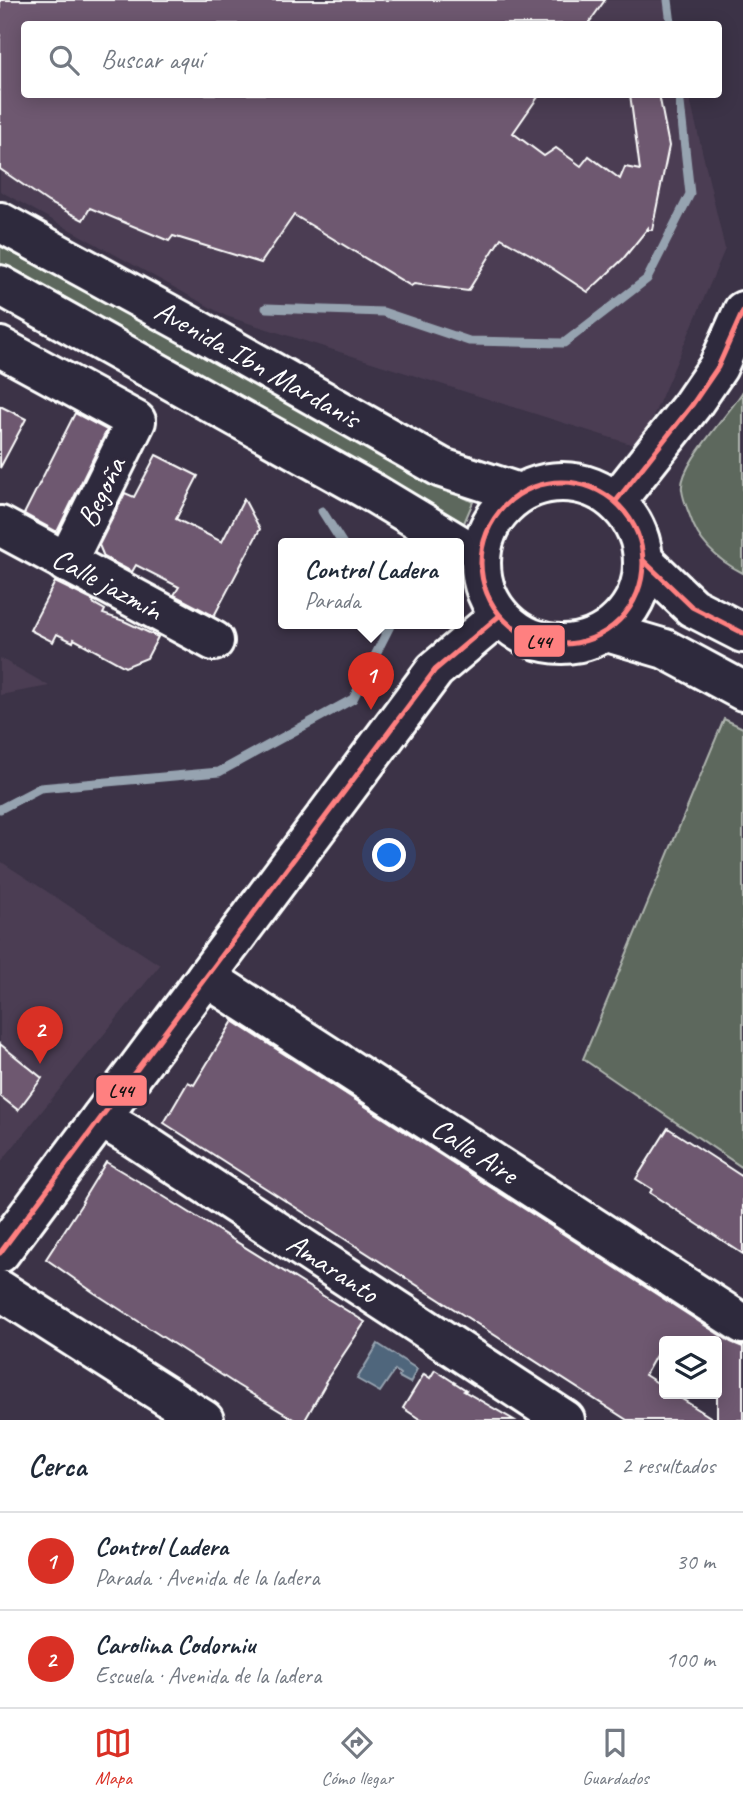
<!DOCTYPE html>
<html lang="es">
<meta charset="utf-8">
<style>
body{margin:0;font-family:Caveat,sans-serif;background:#f6f6f7;color:#1f2937}
.controls{position:absolute;right:21px;bottom:21px;display:grid;overflow:hidden;border-radius:7px;box-shadow:0 4px 18px #0003}
.controls button{width:63px;height:63px;display:grid;place-items:center;padding:0;border:0;border-bottom:2px solid #e0e1e3;background:#fff;color:#1f2937;font:35px sans-serif}
.you{position:absolute;left:390px;top:856px;width:24px;height:24px;margin:-18px;border:5px solid #fff;border-radius:50%;background:#1a73e8;box-shadow:0 0 0 10px #1a73e833}
.badge{display:grid;place-items:center;width:46px;height:46px;border-radius:50%;background:#d93025;color:#fff;font-size:23px;font-weight:700}
.pin{position:absolute;translate:-50% -58px;filter:drop-shadow(0 2px 4px #0008)}
.pin::after{content:'';position:absolute;top:37px;width:24px;height:21px;background:inherit;clip-path:polygon(0 0,100% 0,50% 100%)}
.popup{position:absolute;left:278px;top:538px;width:186px;height:91px;box-sizing:border-box;display:grid;place-content:center;border-radius:7px;background:#fff;filter:drop-shadow(0 2px 5px #0005);font-size:23px;white-space:nowrap;color:#747a83}
.popup b{font-size:26px;color:#1f2937}
.popup::after{content:'';position:absolute;left:50%;top:100%;margin-left:-14px;border:14px solid transparent;border-top-color:#fff}
.list{margin:0;padding:0;list-style:none}
h2{display:flex;justify-content:space-between;align-items:center;height:91px;margin:0;padding:0 28px;font-size:30px}
h2 small{font-size:23px;font-weight:400;color:#747a83}
.list li{display:grid;grid-template-columns:46px 1fr auto;gap:21px;align-items:center;box-sizing:border-box;height:98px;padding:0 28px;border-top:2px solid #e0e1e3}
.list b{display:block;font-size:26px;white-space:nowrap}
.list p{margin:0;font-size:23px;white-space:nowrap;color:#747a83}
.list em{font-size:23px;font-style:normal;color:#747a83}
.icon{flex:none;width:38px;height:38px;fill:none;stroke:currentColor;stroke-width:2;stroke-linecap:round;stroke-linejoin:round}
.map{position:relative;flex:none;width:743px;height:1420px;overflow:hidden}
.search{position:absolute;background:#fff;box-shadow:0 4px 18px #0003;left:21px;right:21px;top:21px;height:77px;display:flex;align-items:center;gap:18px;box-sizing:border-box;padding:0 24px;border-radius:7px;color:#747a83;font-size:26px}
.sheet{height:287px;background:#fff}
nav{display:flex;justify-content:space-around;align-items:center;box-sizing:border-box;height:98px;border-top:2px solid #e0e1e3;background:#fff;font-size:19px;color:#747a83}
nav a{display:grid;justify-items:center;gap:4px}
nav .on{color:#d93025}
.map>svg:first-child{display:block}
.built{fill:#4b3e53}
.green{fill:#5d685d;stroke:#aeb4ae;stroke-width:2}
.water{fill:#50667b;stroke:#96a3b0;stroke-width:2}
.lines{fill:none;stroke-linecap:round;stroke-linejoin:round}
.stream{stroke:#96a3b0;stroke-width:9}
.building{fill:#6e596f;stroke:#fff;stroke-width:2}
.minor-casing{stroke:#fff;stroke-width:44}
.major-casing{stroke:#fff;stroke-width:44}
.minor{stroke:#2f2a3d;stroke-width:38}
.major{stroke:#2f2a3d;stroke-width:38}
.bus-1-casing{stroke:#2f2a3d;stroke-width:10}
.bus-1{stroke:#ff8080;stroke-width:5}
.labels{text-anchor:middle;dominant-baseline:central;stroke-width:6;stroke-linejoin:round;paint-order:stroke}
.street-label{font-size:30px;fill:#fff;stroke:#2f2a3d}
.line-badge{stroke:#2f2a3d;stroke-width:2.5}
.pale-badge-label{font-size:19px;text-anchor:middle;font-weight:bold;fill:#111}
</style>
<div class="map">
<svg width="743" height="1420" viewBox="0 0 743 1420">
<rect width="100%" height="100%" fill="#3c3347"/>
<filter id="ink" filterUnits="userSpaceOnUse"><feTurbulence type="fractalNoise" baseFrequency=".0143" numOctaves="2"/><feDisplacementMap in="SourceGraphic" scale="14" xChannelSelector="R" yChannelSelector="G"/><feConvolveMatrix kernelMatrix="1 2 1 2 8 2 1 2 1" color-interpolation-filters="sRGB"/></filter>
<g filter="url(#ink)">
<g class="built">
<polygon points="0,0 667,0 673,24 24,24 24,94 689,95 725,249 640,447 226,316 0,191"/>
<polygon points="0,658 49,686 0,695"/>
<polygon points="0,861 160,965 0,1163"/>
</g>
<g class="green">
<polygon points="0,246 125,312 304,413 473,502 464,523 299,430 0,266"/>
<path d="M743,391V573C719,561 698,542 690,516C687,508 683,499 682,490C678,465 730,414 743,391Z"/>
<polygon points="724,719 743,728 743,1168 583,1059"/>
</g>
<polygon class="water" points="378,1344 417,1369 410,1383 399,1377 400,1374 395,1370 380,1392 357,1379"/>
<g class="lines">
<g class="stream">
<polyline points="668,0 671,24"/>
<polyline points="266,308 383,312 469,341 564,343 647,279 690,194 679,94"/>
<polyline points="322,511 343,544"/>
<polyline points="0,809 40,788 219,772 353,699 391,624"/>
</g>
</g>
<g class="building">
<polygon points="0,0 605,0 588,24 24,24 24,94 540,94 513,133 544,156 556,148 581,166 589,156 620,179 625,167 640,170 630,94 659,94 669,146 652,230 648,230 648,228 623,259 588,292 535,257 501,238 468,291 414,284 411,286 294,215 261,263 173,236 169,241 90,208 83,220 48,202 0,169"/>
<polygon points="0,406 26,419 0,468"/>
<polygon points="75,413 107,430 57,532 24,514"/>
<polygon points="156,455 198,476 176,519 222,542 244,499 260,529 214,616 174,595 179,587 136,565 132,572 104,557 99,545 125,493 134,497"/>
<polygon points="55,582 94,601 93,603 105,610 103,614 124,621 158,637 147,658 125,667 74,639 73,642 57,634 53,642 30,630"/>
<polygon points="233,1021 731,1342 743,1347 743,1420 717,1420 717,1341 664,1341 645,1375 664,1387 664,1394 674,1394 715,1420 627,1420 164,1123 188,1082 194,1085"/>
<polygon points="0,1044 42,1078 18,1110 0,1096"/>
<polygon points="668,1128 743,1177 743,1254 650,1193 652,1189 636,1179"/>
<polygon points="106,1162 163,1196 365,1322 325,1382 326,1383 305,1420 295,1420 237,1385 93,1292 46,1259 83,1202 82,1201"/>
<polygon points="435,1370 466,1390 464,1391 514,1420 421,1420 403,1408 424,1374 430,1378"/>
</g>
<g class="lines">
<defs>
<g id="minor">
<polyline points="0,347 136,421 66,563"/>
<polyline points="616,501 692,405 718,367 743,311"/>
<path id="s1" d="M0,526L214,641"/>
<path id="s2" d="M206,977L743,1324"/>
<path id="s3" d="M101,1118L135,1138L565,1420"/>
<polyline points="0,1253 435,670 499,616"/>
<polyline points="0,1290 204,1420"/>
</g>
<g id="major">
<path id="s4" d="M0,222L189,325L442,468L519,493"/>
<polyline points="0,285 375,494 458,544"/>
<circle cx="562" cy="563" r="81"/>
<polyline points="644,561 692,607 743,633"/>
<polyline points="607,632 665,649 743,691"/>
</g>
</defs>
<use href="#minor" class="minor-casing"/>
<use href="#major" class="major-casing"/>
<use href="#minor" class="minor"/>
<use href="#major" class="major"/>
<defs>
<g id="bus-1">
<circle cx="562" cy="563" r="81"/>
<polyline points="616,501 692,405 718,367 743,311"/>
<polyline points="644,561 692,607 743,633"/>
<polyline points="0,1253 435,670 499,616"/>
</g>
</defs>
<use href="#bus-1" class="bus-1-casing"/>
<use href="#bus-1" class="bus-1"/>
</g>
</g>
<g class="labels">
<g class="street-label">
<text stroke="none"><textPath href="#s4" startOffset="294">Avenida Ibn Mardanis</textPath></text>
<text transform="translate(101 492) rotate(-64)">Begoña</text>
<text stroke="none"><textPath href="#s1" startOffset="122">Calle jazmín</textPath></text>
<text stroke="none"><textPath href="#s2" startOffset="320">Calle Aire</textPath></text>
<text stroke="none"><textPath href="#s3" startOffset="276">Amaranto</textPath></text>
</g>
</g>
<g class="line-badge">
<rect x="513" y="624" width="53" height="34" rx="7" fill="#ff8080"/>
<rect x="95" y="1074" width="53" height="33" rx="7" fill="#ff8080"/>
</g>
<g class="pale-badge-label">
<text x="539" y="648">L44</text>
<text x="121" y="1097">L44</text>
</g>
</svg>
<div class="controls">
<button><svg class="icon" aria-label="layers" viewBox="0 0 24 24"><path d="M12 4l9 5-9 5-9-5zM3 14l9 5 9-5"/></svg></button>
</div>
<div class="you"></div>
<div class="pin badge" style="left:371px;top:710px">1</div>
<div class="popup"><b>Control Ladera</b>Parada</div>
<div class="pin badge" style="left:40px;top:1064px">2</div>
<div class="search"><svg class="icon" aria-label="search" viewBox="0 0 24 24"><circle cx="10" cy="10" r="6"/><path d="M15 15l6 6"/></svg>Buscar aquí</div>
</div>
<section class="sheet">
<h2>Cerca<small>2 resultados</small></h2>
<ul class="list">
<li><span class="badge">1</span><div><b>Control Ladera</b><p>Parada · Avenida de la ladera</p></div><em>30 m</em></li>
<li><span class="badge">2</span><div><b>Carolina Codorniu</b><p>Escuela · Avenida de la ladera</p></div><em>100 m</em></li>
</ul>
</section>
<nav>
<a class="on"><svg class="icon" aria-label="map" viewBox="0 0 24 24"><path d="M3 6l6-2 6 2 6-2v14l-6 2-6-2-6 2zM9 4v14M15 6v14"/></svg>Mapa</a>
<a><svg class="icon" aria-label="directions" viewBox="0 0 24 24"><path d="M12 3l9 9-9 9-9-9zM9 14v-3h6M13 9l2 2-2 2"/></svg>Cómo llegar</a>
<a><svg class="icon" aria-label="saved" viewBox="0 0 24 24"><path d="M7 4h10v16l-5-4-5 4z"/></svg>Guardados</a>
</nav>
